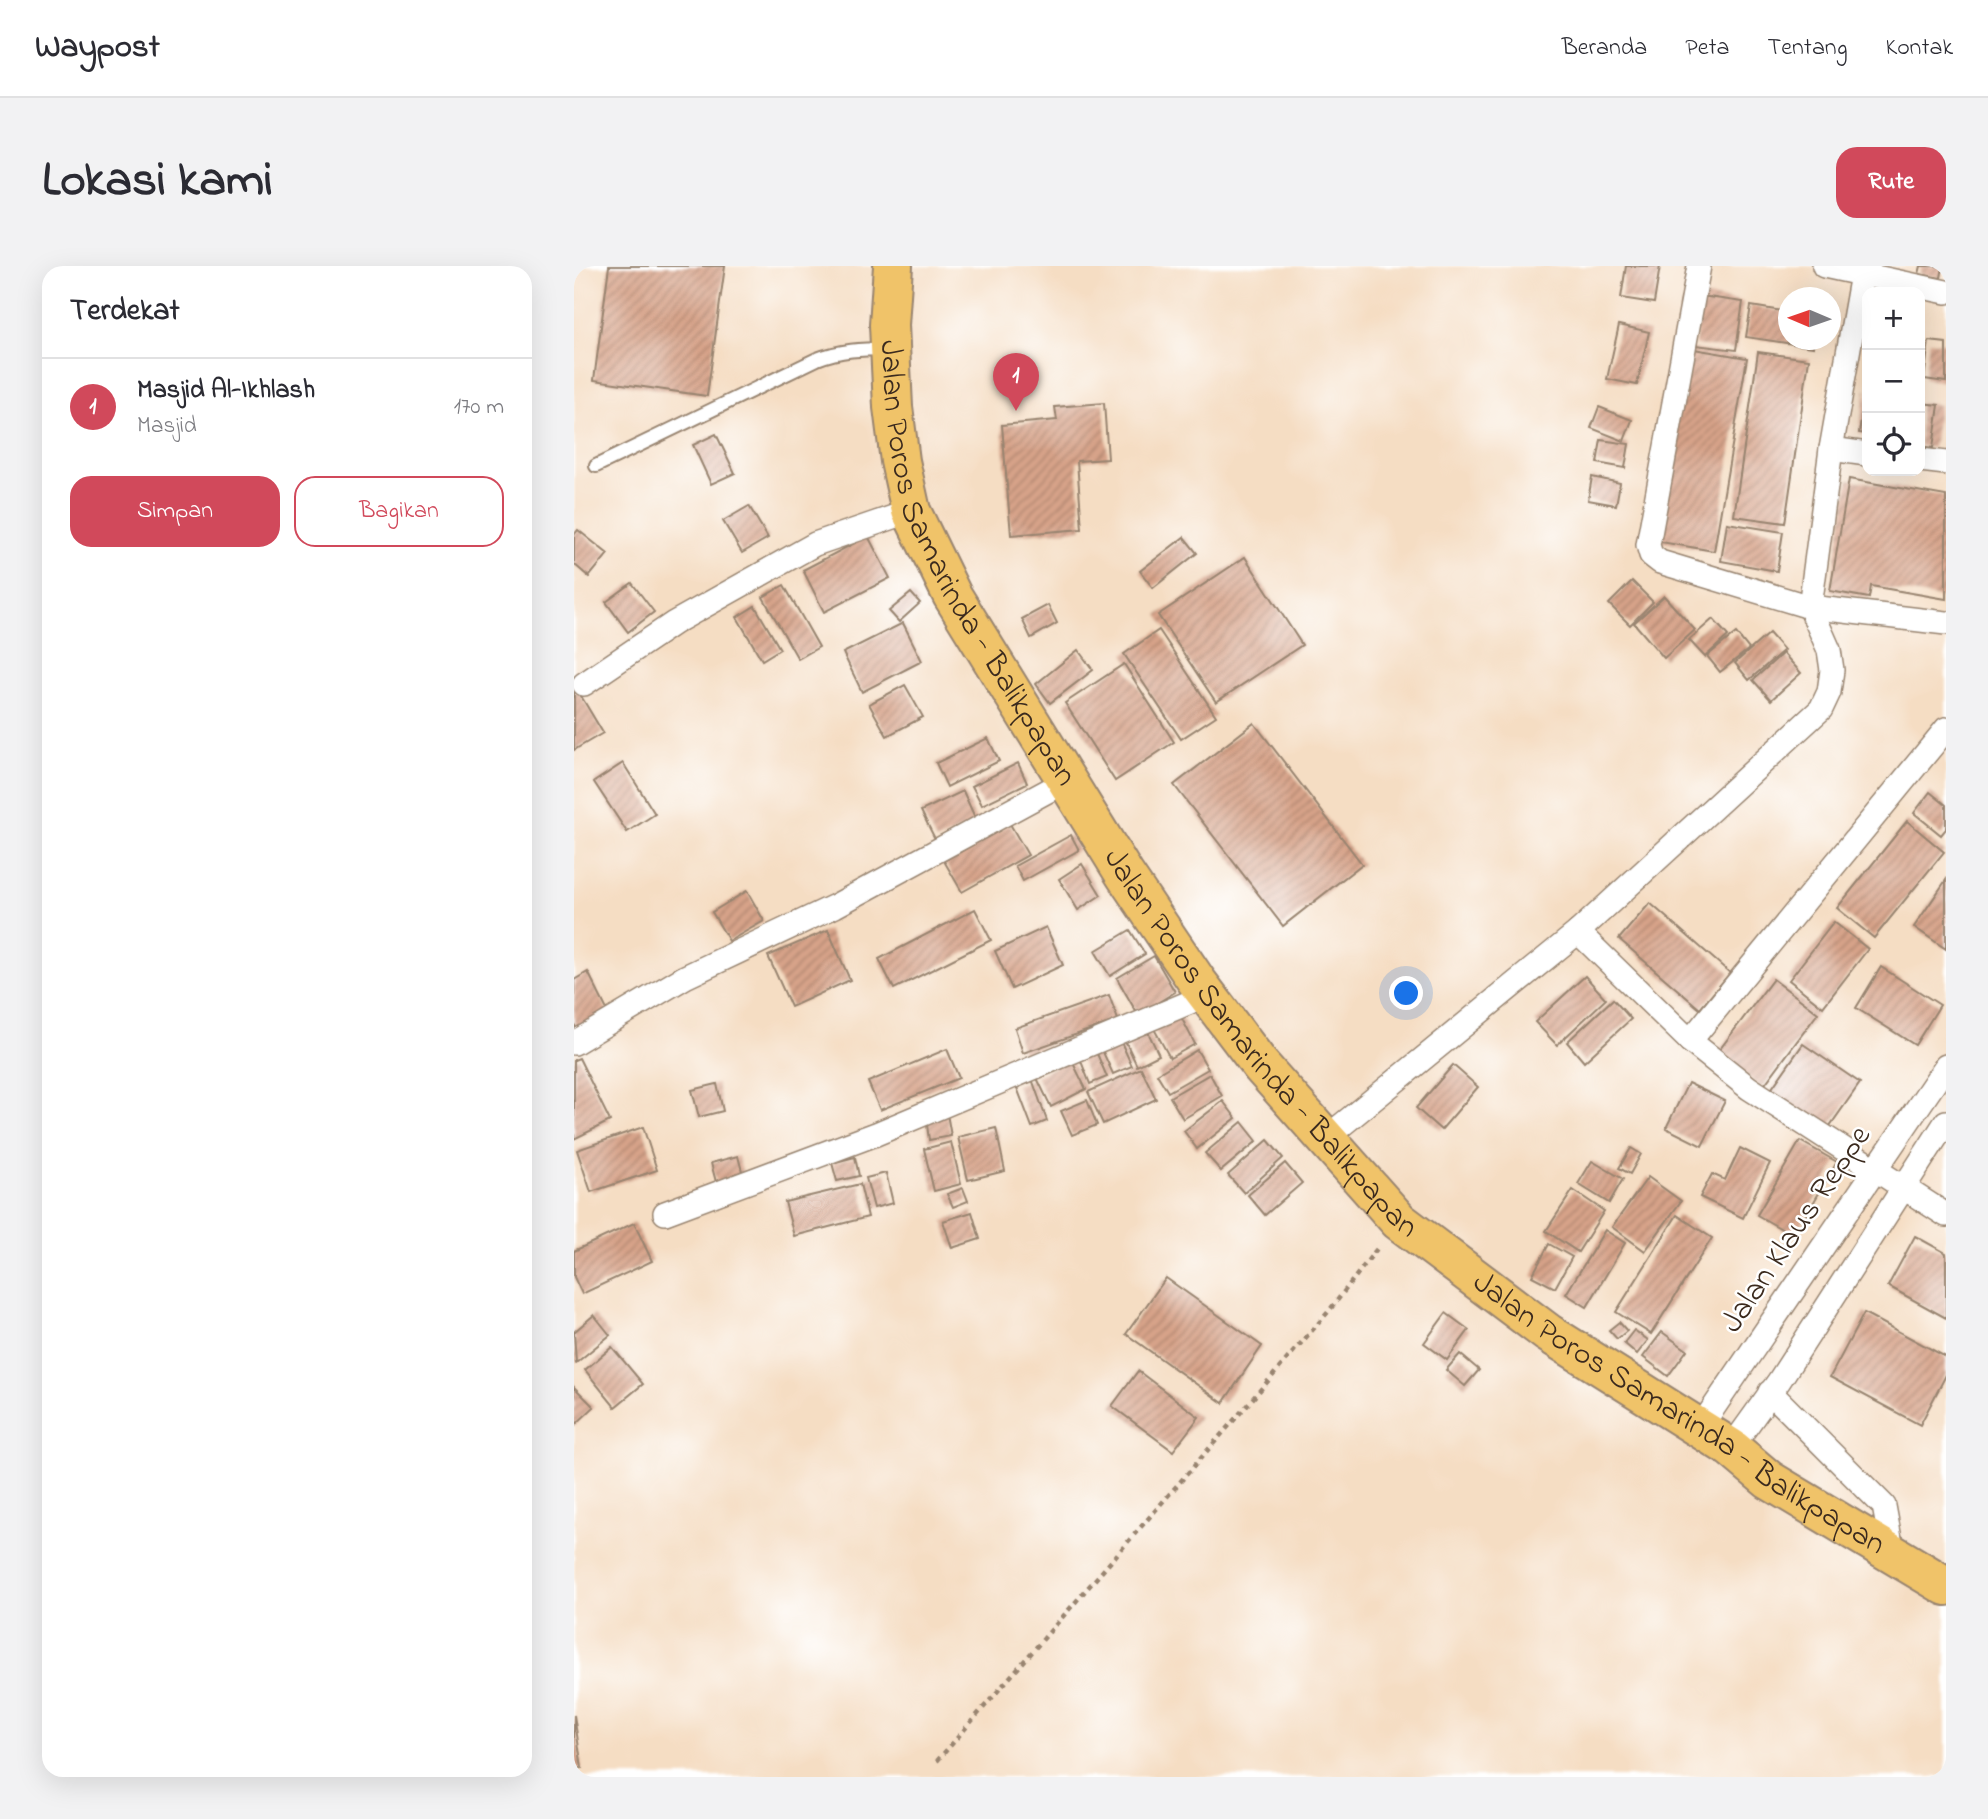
<!DOCTYPE html>
<html lang="id">
<meta charset="utf-8">
<style>
body{margin:0;font-family:"Indie Flower",sans-serif;background:#f2f2f3;color:#2b2b33}
.controls{position:absolute;right:21px;top:21px;display:grid;overflow:hidden;border-radius:14px;box-shadow:0 7px 28px #0002}
.controls button{width:63px;height:63px;display:grid;place-items:center;padding:0;border:0;border-bottom:2px solid #e1e1e2;background:#fff;color:#2b2b33;font:35px sans-serif}
.compass{position:absolute;left:1204px;top:21px;width:63px;height:63px;border-radius:50%;background:#fff;box-shadow:0 7px 28px #0002;rotate:272deg}
.you{position:absolute;left:833px;top:728px;width:24px;height:24px;margin:-18px;border:5px solid #fff;border-radius:50%;background:#1a73e8;box-shadow:0 0 0 10px #1a73e833}
.badge{display:grid;place-items:center;width:46px;height:46px;border-radius:50%;background:#d1495b;color:#fff;font-size:23px;font-weight:700}
.pin{position:absolute;translate:-50% -58px;filter:drop-shadow(0 2px 4px #0008)}
.pin::after{content:'';position:absolute;top:37px;width:24px;height:21px;background:inherit;clip-path:polygon(0 0,100% 0,50% 100%)}
.list{margin:0;padding:0;list-style:none}
h2{display:flex;justify-content:space-between;align-items:center;height:91px;margin:0;padding:0 28px;font-size:30px}
h2 small{font-size:23px;font-weight:400;color:#7c7c81}
.list li{display:grid;grid-template-columns:46px 1fr auto;gap:21px;align-items:center;box-sizing:border-box;height:98px;padding:0 28px;border-top:2px solid #e1e1e2}
.list b{display:block;font-size:26px;white-space:nowrap}
.list p{margin:0;font-size:23px;white-space:nowrap;color:#7c7c81}
.list em{font-size:23px;font-style:normal;color:#7c7c81}
.actions{display:flex;gap:14px;padding:21px 28px}
.actions a{flex:1;padding:16px 0;border:2px solid #d1495b;border-radius:21px;text-align:center;font-size:24px;color:#d1495b}
.actions .main{background:#d1495b;color:#fff}
.icon{flex:none;width:38px;height:38px;fill:none;stroke:currentColor;stroke-width:2;stroke-linecap:round;stroke-linejoin:round}
.map{position:relative;flex:none;width:1372px;height:1511px;overflow:hidden;border-radius:21px}
header{display:flex;align-items:center;gap:42px;box-sizing:border-box;height:98px;padding:0 35px;background:#fff;border-bottom:2px solid #e1e1e2}
header strong{font-size:33px}
nav{display:flex;gap:38px;margin-inline-start:auto;font-size:24px}
.intro{display:flex;align-items:center;justify-content:space-between;box-sizing:border-box;height:168px;padding:0 42px}
h1{margin:0;font-size:49px}
.button{padding:18px 32px;border-radius:21px;background:#d1495b;color:#fff;font-size:24px;font-weight:700}
main{display:flex;gap:42px;padding:0 42px}
aside{flex:1;background:#fff;border-radius:21px;box-shadow:0 7px 28px #0002}
.map>svg:first-child{display:block}
.building{fill:url(#building-hatch)}
.lines{fill:none;stroke-linecap:round;stroke-linejoin:round}
.lane-casing{stroke:#988470;stroke-width:16}
.street-casing{stroke:#988470;stroke-width:26}
.highway-casing{stroke:#988470;stroke-width:42}
.path{stroke:#988470;stroke-width:4.5;stroke-dasharray:5 5;stroke-linecap:butt}
.lane{stroke:#fff;stroke-width:12}
.street{stroke:#fff;stroke-width:23}
.highway{stroke:#f0c369;stroke-width:38}
.labels{text-anchor:middle;dominant-baseline:central;stroke-width:5;stroke-linejoin:round;paint-order:stroke}
.street-label{font-size:32px;fill:#3b2a1e;stroke:#fff}
</style>
<header>
<strong>Waypost</strong>
<nav><a>Beranda</a><a>Peta</a><a>Tentang</a><a>Kontak</a></nav>
</header>
<div class="intro"><h1>Lokasi kami</h1><a class="button">Rute</a></div>
<main>
<aside>
<h2>Terdekat<small></small></h2>
<ul class="list">
<li><span class="badge">1</span><div><b>Masjid Al-Ikhlash</b><p>Masjid</p></div><em>170 m</em></li>
</ul>
<div class="actions"><a class="main">Simpan</a><a>Bagikan</a></div>
</aside>
<div class="map">
<svg width="1372" height="1511" viewBox="0 0 1372 1511">
<defs>
<pattern id="building-hatch" width="6" height="6" patternUnits="userSpaceOnUse" patternTransform="scale(1.75)"><rect width="6" height="6" fill="#d7a389"/><path d="M-1 1l2-2M0 6l6-6M5 7l2-2" fill="none" stroke="#b0856f"/></pattern>
</defs>
<rect width="100%" height="100%" fill="#fff"/>
<filter id="ink" filterUnits="userSpaceOnUse"><feTurbulence type="fractalNoise" baseFrequency=".0143" numOctaves="2"/><feDisplacementMap in="SourceGraphic" scale="14" xChannelSelector="R" yChannelSelector="G"/><feConvolveMatrix kernelMatrix="1 2 1 2 8 2 1 2 1" color-interpolation-filters="sRGB"/></filter>
<filter id="wash" filterUnits="userSpaceOnUse"><feTurbulence type="fractalNoise" baseFrequency=".00686" numOctaves="4" result="noise"/><feDisplacementMap in="SourceGraphic" scale="28" xChannelSelector="R" yChannelSelector="G"/><feGaussianBlur stdDeviation="1.57" result="paint"/><feColorMatrix in="noise" values="0 0 0 0 0 0 0 0 0 0 0 0 0 0 0 0 0 1.4 0 .05"/><feComposite in="paint" operator="in"/></filter>
<g filter="url(#wash)">
<rect width="100%" height="100%" fill="#f5ddc3"/>
<g id="blocks">
<g class="building">
<polygon points="35,0 151,0 133,130 20,114"/>
<polygon points="1052,0 1086,0 1080,37 1047,32"/>
<polygon points="1347,0 1369,0 1367,12 1345,8"/>
<polygon points="1127,30 1169,36 1162,84 1121,79"/>
<polygon points="1177,40 1214,46 1214,74 1240,74 1239,81 1172,71"/>
<polygon points="1045,59 1075,66 1063,119 1033,113"/>
<polygon points="1355,75 1372,77 1372,116 1350,113"/>
<polygon points="1114,82 1173,92 1140,285 1081,275"/>
<polygon points="1184,86 1235,93 1211,257 1160,250"/>
<polygon points="1292,124 1293,124 1293,168 1285,167"/>
<polygon points="530,137 534,193 503,195 508,263 437,269 428,159 483,154 481,141"/>
<polygon points="1346,137 1365,139 1359,182 1346,180"/>
<polygon points="1025,141 1058,154 1050,175 1017,162"/>
<polygon points="142,168 161,207 137,218 119,179"/>
<polygon points="1027,174 1055,178 1051,202 1023,197"/>
<polygon points="1018,211 1046,217 1042,239 1014,234"/>
<polygon points="1275,213 1372,230 1372,333 1297,320 1295,332 1256,325"/>
<polygon points="175,240 194,272 168,287 149,255"/>
<polygon points="1153,257 1209,266 1203,305 1147,295"/>
<polygon points="4,264 34,288 15,311 0,298 0,269"/>
<polygon points="294,270 316,312 250,346 229,304"/>
<polygon points="610,271 623,287 579,322 566,305"/>
<polygon points="671,291 728,379 642,436 584,349"/>
<polygon points="1058,315 1079,336 1056,359 1035,338"/>
<polygon points="58,317 80,346 54,366 32,336"/>
<polygon points="210,319 245,381 224,393 189,331"/>
<polygon points="337,327 346,337 325,356 315,345"/>
<polygon points="1090,330 1121,364 1090,392 1060,357"/>
<polygon points="474,339 483,357 457,372 448,353"/>
<polygon points="181,340 206,383 188,394 163,351"/>
<polygon points="1139,353 1154,370 1131,391 1115,374"/>
<polygon points="329,357 348,395 288,426 269,387"/>
<polygon points="585,364 642,450 607,473 550,388"/>
<polygon points="1162,367 1175,383 1146,406 1133,390"/>
<polygon points="1195,367 1210,384 1175,414 1161,397"/>
<polygon points="504,384 519,404 476,437 462,418"/>
<polygon points="1209,387 1227,407 1197,434 1179,414"/>
<polygon points="550,398 600,476 541,515 491,437"/>
<polygon points="331,419 349,451 313,470 295,438"/>
<polygon points="4,425 29,467 0,484 0,427"/>
<polygon points="680,457 788,598 709,660 600,519"/>
<polygon points="414,472 425,495 373,521 362,497"/>
<polygon points="49,497 81,548 53,566 20,516"/>
<polygon points="444,497 453,517 408,539 398,520"/>
<polygon points="389,525 403,556 362,575 347,545"/>
<polygon points="1356,526 1372,539 1372,563 1367,569 1340,547"/>
<polygon points="1333,555 1370,586 1300,672 1263,642"/>
<polygon points="436,558 454,589 388,626 370,595"/>
<polygon points="497,569 505,584 449,615 441,600"/>
<polygon points="508,598 527,629 504,644 485,613"/>
<polygon points="1372,614 1372,683 1340,661"/>
<polygon points="173,625 190,655 155,675 138,646"/>
<polygon points="1076,637 1156,707 1126,743 1045,673"/>
<polygon points="401,643 417,674 320,723 305,693"/>
<polygon points="1260,656 1294,683 1249,741 1215,714"/>
<polygon points="472,661 489,699 438,723 421,685"/>
<polygon points="254,664 276,714 217,741 194,690"/>
<polygon points="556,664 571,688 536,710 521,685"/>
<polygon points="580,690 601,726 564,749 543,712"/>
<polygon points="1307,701 1366,739 1341,779 1282,742"/>
<polygon points="14,706 36,750 4,766 0,758 0,714"/>
<polygon points="1011,710 1032,733 983,779 961,756"/>
<polygon points="1199,713 1244,747 1188,822 1143,787"/>
<polygon points="535,729 544,754 449,787 441,762"/>
<polygon points="1039,733 1057,753 1010,796 993,776"/>
<polygon points="605,747 621,778 596,792 579,761"/>
<polygon points="572,762 585,789 563,800 550,772"/>
<polygon points="547,776 558,800 539,808 528,784"/>
<polygon points="1229,778 1286,817 1253,864 1196,825"/>
<polygon points="373,783 385,812 306,844 294,816"/>
<polygon points="521,783 533,811 516,818 505,790"/>
<polygon points="623,784 634,803 594,826 583,808"/>
<polygon points="5,792 36,855 0,873 0,794"/>
<polygon points="497,793 512,823 477,841 462,810"/>
<polygon points="879,799 904,821 867,864 842,842"/>
<polygon points="567,802 582,833 529,858 514,826"/>
<polygon points="636,808 648,830 609,853 596,831"/>
<polygon points="458,813 473,855 458,861 442,819"/>
<polygon points="1114,817 1151,835 1128,880 1092,862"/>
<polygon points="143,818 149,845 125,851 118,824"/>
<polygon points="513,834 523,859 498,869 487,845"/>
<polygon points="649,835 662,852 623,883 610,865"/>
<polygon points="373,848 377,870 355,874 352,851"/>
<polygon points="668,856 683,875 647,905 631,887"/>
<polygon points="69,861 83,904 17,926 3,884"/>
<polygon points="422,862 431,905 394,914 384,871"/>
<polygon points="694,874 709,892 670,927 654,909"/>
<polygon points="1226,875 1263,896 1220,970 1183,949"/>
<polygon points="377,876 387,918 360,925 350,883"/>
<polygon points="1057,882 1067,888 1056,908 1045,902"/>
<polygon points="1166,882 1196,897 1169,952 1126,931 1138,908 1151,914"/>
<polygon points="164,890 169,909 142,916 137,897"/>
<polygon points="281,891 285,910 263,915 258,897"/>
<polygon points="1018,895 1049,913 1035,937 1004,918"/>
<polygon points="711,897 728,917 691,949 674,929"/>
<polygon points="312,907 319,937 300,942 292,912"/>
<polygon points="1074,911 1107,935 1071,985 1038,961"/>
<polygon points="286,918 294,951 220,970 211,936"/>
<polygon points="389,922 394,935 379,941 373,928"/>
<polygon points="999,924 1030,945 1004,986 972,965"/>
<polygon points="398,946 406,973 378,982 369,955"/>
<polygon points="1103,949 1138,972 1077,1068 1042,1046"/>
<polygon points="60,957 78,995 8,1028 0,1011 0,985"/>
<polygon points="1031,964 1051,977 1013,1041 992,1028"/>
<polygon points="1341,970 1372,987 1372,1052 1314,1020"/>
<polygon points="975,978 998,991 981,1022 958,1010"/>
<polygon points="592,1012 688,1080 649,1137 552,1068"/>
<polygon points="872,1047 895,1064 873,1094 850,1077"/>
<polygon points="1290,1047 1372,1091 1372,1109 1346,1159 1256,1111"/>
<polygon points="20,1049 36,1069 2,1097 0,1066"/>
<polygon points="1045,1056 1053,1065 1043,1073 1035,1064"/>
<polygon points="1060,1064 1074,1074 1063,1088 1050,1077"/>
<polygon points="1088,1066 1113,1084 1094,1110 1069,1091"/>
<polygon points="38,1081 69,1118 41,1141 11,1104"/>
<polygon points="886,1088 905,1104 891,1120 872,1104"/>
<polygon points="564,1105 625,1151 599,1185 538,1140"/>
<polygon points="0,1121 20,1141 0,1160"/>
<polygon points="0,1449 8,1502 0,1503"/>
</g>
</g>
</g>
<g filter="url(#ink)">
<use href="#blocks" fill-opacity="0" stroke="#988470" stroke-width="2"/>
<g class="lines">
<defs>
<path id="lane" d="M22,200L243,93C266,84 288,83 312,83"/>
<g id="street">
<polyline points="1125,0 1074,279 1077,289 1086,296 1236,341 1372,357"/>
<polyline points="1250,0 1372,26"/>
<polyline points="1257,183 1293,188"/>
<polyline points="1346,194 1372,197"/>
<polyline points="10,418 100,357 241,278 337,245"/>
<polyline points="1004,666 1116,775 1175,822 1372,949"/>
<polyline points="1116,775 1372,463"/>
<polyline points="0,777 111,711 261,640 492,515"/>
<polyline points="752,872 1004,666 1247,443 1255,426 1258,404 1255,384 1236,341 1257,183 1288,8"/>
<polyline points="91,947 302,868 633,729"/>
<polyline points="1196,1126 1310,1240 1319,1289"/>
<polyline points="1125,1163 1372,800"/>
<polyline points="1157,1182 1205,1115 1372,856"/>
</g>
<g id="highway">
<path id="s1" d="M319,0L315,59L319,141L326,195L337,245L378,329L551,609L624,717L687,800L825,955L974,1067L1157,1182L1195,1214L1372,1320"/>
</g>
</defs>
<use href="#lane" class="lane-casing"/>
<use href="#street" class="street-casing"/>
<use href="#highway" class="highway-casing"/>
<polyline class="path" points="363,1495 755,1045 805,980"/>
<use href="#lane" class="lane"/>
<use href="#street" class="street"/>
<use href="#highway" class="highway"/>
</g>
</g>
<g class="labels">
<g class="street-label">
<text stroke="none"><textPath href="#s1" startOffset="318">Jalan Poros Samarinda - Balikpapan</textPath></text>
<text stroke="none"><textPath href="#s1" startOffset="886">Jalan Poros Samarinda - Balikpapan</textPath></text>
<text transform="translate(1223 964) rotate(-56)">Jalan Klaus Reppe</text>
<text stroke="none"><textPath href="#s1" startOffset="1452">Jalan Poros Samarinda - Balikpapan</textPath></text>
</g>
</g>
</svg>
<div class="controls">
<button>+</button>
<button>−</button>
<button><svg class="icon" aria-label="locate" viewBox="0 0 24 24"><circle cx="12" cy="12" r="6"/><path d="M12 2v4M12 18v4M2 12h4M18 12h4"/></svg></button>
</div>
<svg class="compass" viewBox="-18 -18 36 36"><path d="M0-13l5 13h-10z" fill="#e53935"/><path d="M0 13l5-13h-10z" fill="#7c7c81"/></svg>
<div class="you"></div>
<div class="pin badge" style="left:442px;top:145px">1</div>
</div>
</main>
